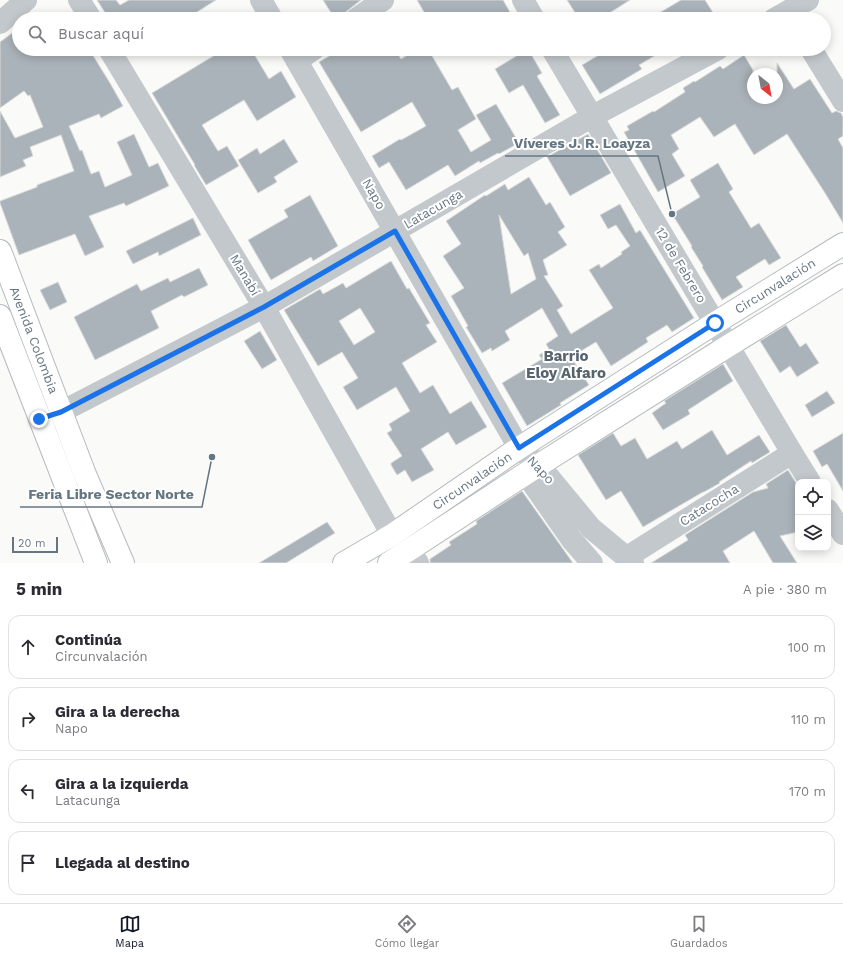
<!DOCTYPE html>
<html lang="es">
<meta charset="utf-8">
<style>
body{margin:0;font-family:"Work Sans",sans-serif;background:#f7f7f7;color:#2b2b33}
.controls{position:absolute;right:12px;bottom:12px;display:grid;overflow:hidden;border-radius:8px;box-shadow:0 2px 10px #0003}
.controls button{width:36px;height:36px;display:grid;place-items:center;padding:0;border:0;border-bottom:1px solid #e1e1e2;background:#fff;color:#2b2b33;font:20px sans-serif}
.compass{position:absolute;left:747px;top:68px;width:36px;height:36px;border-radius:50%;background:#fff;box-shadow:0 2px 10px #0003;rotate:149deg}
.scale{position:absolute;left:12px;bottom:10px;width:46px;box-sizing:border-box;padding-left:4px;border:2px solid #657683;border-top:0;font-size:11px;line-height:14px;white-space:nowrap;color:#657683;-webkit-text-stroke:3px #fff;paint-order:stroke}
.stop{position:absolute;width:12px;height:12px;margin:-9px;border:3px solid #1a73e8;border-radius:50%;background:#fff}
.stop.end{background:#1a73e8;border-color:#fff;box-shadow:0 1px 4px #0008}
.list{margin:0;padding:0;list-style:none}
h2{display:flex;justify-content:space-between;align-items:center;height:52px;margin:0;padding:0 16px;font-size:17px}
h2 small{font-size:13px;font-weight:400;color:#7c7c81}
.list li{display:grid;grid-template-columns:26px 1fr auto;gap:12px;align-items:center;box-sizing:border-box;height:64px;margin:0 8px 8px;padding:0 8px;border:1px solid #e1e1e2;border-radius:12px}
.list b{display:block;font-size:15px;white-space:nowrap}
.list p{margin:0;font-size:13px;white-space:nowrap;color:#7c7c81}
.list em{font-size:13px;font-style:normal;color:#7c7c81}
.icon{flex:none;width:22px;height:22px;fill:none;stroke:currentColor;stroke-width:2;stroke-linecap:round;stroke-linejoin:round}
.map{position:relative;flex:none;width:843px;height:563px;overflow:hidden}
.search{position:absolute;background:#fff;box-shadow:0 2px 10px #0003;left:12px;right:12px;top:12px;height:44px;display:flex;align-items:center;gap:10px;box-sizing:border-box;padding:0 14px;border-radius:22px;color:#7c7c81;font-size:15px}
.sheet{height:340px;background:#fff}
nav{display:flex;justify-content:space-around;align-items:center;box-sizing:border-box;height:56px;border-top:1px solid #e1e1e2;background:#fff;font-size:11px;color:#7c7c81}
nav a{display:grid;justify-items:center;gap:2px}
nav .on{color:#111827}
.map>svg:first-child{display:block}
.building{fill:#aab3b9;stroke:#dcdcda;fill-rule:evenodd}
.lines{fill:none;stroke-linecap:round;stroke-linejoin:round}
.major-casing{stroke:#b5babe;stroke-width:24}
.minor{stroke:#c3c8cc;stroke-width:22}
.major{stroke:#fff;stroke-width:22}
.route{stroke:#1a73e8;stroke-width:5}
.labels{text-anchor:middle;dominant-baseline:central;stroke-width:4;stroke-linejoin:round;paint-order:stroke}
.street-label{font-size:13px;fill:#657683;stroke:#fff}
.quarter-label{font-size:15px;font-weight:bold;fill:#57646e;stroke:#fff}
.leader{fill:none;stroke:#657683;stroke-width:1.5}
.callout-dot{fill:#657683;stroke:#fff;stroke-width:1.5}
.callout-label{font-size:14px;text-anchor:middle;font-weight:bold;fill:#657683;stroke:#fff;stroke-width:4;stroke-linejoin:round;paint-order:stroke}
</style>
<div class="map">
<svg width="843" height="563" viewBox="0 0 843 563">
<rect width="100%" height="100%" fill="#fafaf8"/>
<g class="building">
<polygon points="97,0 116,0 120,5 129,0 216,0 194,14 194,16 189,19 109,19"/>
<polygon points="323,0 361,0 347,11 335,19"/>
<polygon points="417,0 503,0 514,19 428,19"/>
<polygon points="567,0 630,0 600,19 579,19"/>
<polygon points="681,0 705,0 717,19 649,19"/>
<polygon points="19,28 19,49 89,49 110,83 123,106 101,118 99,114 69,126 80,151 82,150 91,174 99,171 105,187 132,175 117,142 134,134 149,167 158,163 169,186 126,206 124,203 89,216 104,247 85,256 75,234 19,255 0,203 0,201 37,187 37,185 74,171 61,135 30,147 33,156 23,160 26,166 0,177 0,111 15,138 43,127 30,95 28,96 24,91 0,108 0,42"/>
<polygon points="212,49 251,49 269,79 281,71 296,97 257,121 244,100 202,125 218,151 227,146 239,166 206,185 194,165 195,165 152,93 215,55"/>
<polygon points="341,49 382,49 385,54 395,49 401,59 417,49 428,49 452,90 458,87 476,119 458,130 471,152 491,140 476,115 496,104 519,143 499,154 498,153 480,163 479,161 455,176 448,165 406,190 389,162 379,168 372,156 400,139 401,140 426,126 412,102 361,132 319,62"/>
<polygon points="528,49 542,73 537,76 560,115 545,123 523,85 509,93 495,69"/>
<polygon points="609,49 666,49 639,65 642,69 600,94 582,65"/>
<polygon points="744,55 753,70 753,98 777,98 777,63 794,89 810,79 832,113 836,111 841,113 843,117 843,136 838,139 843,148 843,223 825,193 787,134 754,155 735,124 714,137 700,117 671,135 679,149 672,154 685,176 658,192 624,132 629,130 627,126 653,111 654,112 685,92 683,88 694,81 695,82 720,66 723,69"/>
<polygon points="588,134 611,173 570,196 547,157"/>
<polygon points="284,139 298,162 274,177 277,182 258,193 238,160 257,148 260,154"/>
<polygon points="718,163 733,189 729,192 751,228 759,223 781,258 769,265 765,259 736,277 743,287 722,300 702,267 703,266 691,247 692,246 672,214 700,197 690,180"/>
<path d="M529,177L546,205L550,202L565,227L558,232L567,245L543,260L548,275L544,276L563,306L557,310L571,334L613,308L589,270L599,264L601,268L622,254L621,252L630,246L616,225L608,229L600,215L620,204L636,233L640,230L694,318L672,332L667,325L646,338L648,342L611,366L596,342L571,357L589,385L560,403L561,405L527,426L502,383L542,359L539,355L549,349L546,344L558,336L542,308L505,331L510,340L492,351L491,348L482,353L466,327L468,326L451,296L464,288L443,256L461,244L446,221L485,195L486,196L505,184L508,190ZM499,215L524,256L528,253L536,279L511,294Z"/>
<polygon points="310,195 338,246 313,261 311,257 271,280 248,240 288,217 284,210"/>
<polygon points="193,218 201,235 159,256 158,252 133,264 126,251"/>
<path d="M391,261L407,289L409,288L430,323L426,325L437,342L402,363L420,393L433,385L450,414L471,401L487,427L456,445L448,432L421,449L434,470L412,482L405,470L397,475L391,465V463L402,456L387,433L392,430L389,424L410,411L396,387L357,410L343,387L358,378L342,352L318,366L284,310L320,289L323,294L343,283L346,288ZM360,308L375,332L354,345L339,321Z"/>
<polygon points="199,268 208,285 184,297 182,295 151,311 159,328 95,360 74,317 137,284 141,291 168,278 170,282"/>
<polygon points="58,282 67,302 50,310 40,290"/>
<polygon points="786,325 800,347 806,343 819,363 797,377 790,366 780,373 760,341"/>
<polygon points="260,331 277,360 262,369 244,341"/>
<polygon points="723,364 733,381 688,410 690,414 663,430 652,413 666,403 664,401"/>
<polygon points="827,391 835,403 812,417 805,405"/>
<polygon points="712,430 727,455 759,435 770,452 752,463 751,461 719,482 720,483 704,492 703,492 643,527 621,491 606,500 578,455 613,433 621,446 635,438 647,459 677,441 682,449"/>
<polygon points="843,433 843,491 827,464 822,467 813,451"/>
<polygon points="788,470 798,486 798,532 780,536 797,563 773,563 754,531 723,551 730,563 651,563 688,540 685,535 753,492 768,488 766,484"/>
<polygon points="522,491 573,563 430,563 430,559 451,545 449,542 477,524 476,521"/>
<polygon points="327,522 335,533 286,563 259,563"/>
</g>
<g class="lines">
<defs>
<g id="major">
<polyline points="0,251 84,472 123,563"/>
<polyline points="0,316 96,563"/>
<polyline points="344,563 392,535 519,448 715,323 843,244"/>
<polyline points="389,563 539,465 728,346 843,275"/>
</g>
</defs>
<use href="#major" class="major-casing"/>
<g class="minor">
<polyline points="79,0 91,19"/>
<polyline points="261,0 272,19"/>
<polyline points="523,0 534,19"/>
<polyline points="356,19 383,0"/>
<polyline points="774,19 808,0"/>
<polyline points="0,23 26,0"/>
<polyline points="109,49 264,307 392,535 409,550 418,563"/>
<polyline points="290,49 519,448 539,465 591,528 633,563"/>
<polyline points="552,49 792,453 810,482"/>
<polyline points="811,49 843,101"/>
<polyline points="297,61 314,49"/>
<polyline points="44,418 61,412 264,307 593,116 718,49"/>
<polyline points="526,474 572,540 592,563"/>
<polyline points="828,510 843,534"/>
<polyline points="627,557 792,453"/>
</g>
<use href="#major" class="major"/>
</g>
<g class="lines">
<polyline class="route" points="39,419 61,412 264,307 395,231 519,448 715,323"/>
</g>
<g class="labels">
<g class="street-label">
<text transform="translate(374 194) rotate(60)">Napo</text>
<text transform="translate(433 209) rotate(-30)">Latacunga</text>
<text transform="translate(681 265) rotate(59)">12 de Febrero</text>
<text transform="translate(245 275) rotate(59)">Manabí</text>
<text transform="translate(775 286) rotate(-32)">Circunvalación</text>
<text transform="translate(34 340) rotate(69)">Avenida Colombia</text>
<text transform="translate(541 470) rotate(47)">Napo</text>
<text transform="translate(472 481) rotate(-34)">Circunvalación</text>
<text transform="translate(709 505) rotate(-32)">Catacocha</text>
</g>
<g class="quarter-label">
<text x="566" y="356">Barrio<tspan x="566" dy="17">Eloy Alfaro</tspan></text>
</g>
</g>
<path class="leader" d="M672 214L658 156H505M212 457L202 507H20"/>
<g class="callout-dot">
<circle cx="672" cy="214" r="4"/>
<circle cx="212" cy="457" r="4"/>
</g>
<g class="callout-label">
<text x="582" y="148">Víveres J. R. Loayza</text>
<text x="111" y="499">Feria Libre Sector Norte</text>
</g>
</svg>
<div class="controls">
<button><svg class="icon" aria-label="locate" viewBox="0 0 24 24"><circle cx="12" cy="12" r="6"/><path d="M12 2v4M12 18v4M2 12h4M18 12h4"/></svg></button>
<button><svg class="icon" aria-label="layers" viewBox="0 0 24 24"><path d="M12 4l9 5-9 5-9-5zM3 14l9 5 9-5"/></svg></button>
</div>
<svg class="compass" viewBox="-18 -18 36 36"><path d="M0-13l5 13h-10z" fill="#e53935"/><path d="M0 13l5-13h-10z" fill="#7c7c81"/></svg>
<div class="scale">20 m</div>
<div class="stop" style="left:715px;top:323px"></div>
<div class="stop end" style="left:39px;top:419px"></div>
<div class="search"><svg class="icon" aria-label="search" viewBox="0 0 24 24"><circle cx="10" cy="10" r="6"/><path d="M15 15l6 6"/></svg>Buscar aquí</div>
</div>
<section class="sheet">
<h2>5 min<small>A pie · 380 m</small></h2>
<ul class="list">
<li><svg class="icon" aria-label="ahead" viewBox="0 0 24 24"><path d="M12 20V5M6 11l6-6 6 6"/></svg><div><b>Continúa</b><p>Circunvalación</p></div><em>100 m</em></li>
<li><svg class="icon" aria-label="right" viewBox="0 0 24 24"><path d="M7 20v-9h11M14 6l5 5-5 5"/></svg><div><b>Gira a la derecha</b><p>Napo</p></div><em>110 m</em></li>
<li><svg class="icon" aria-label="left" viewBox="0 0 24 24"><path d="M17 20v-9H6M10 6l-5 5 5 5"/></svg><div><b>Gira a la izquierda</b><p>Latacunga</p></div><em>170 m</em></li>
<li><svg class="icon" aria-label="arrive" viewBox="0 0 24 24"><path d="M6 21V4h12l-3 4 3 4H6"/></svg><div><b>Llegada al destino</b></div></li>
</ul>
</section>
<nav>
<a class="on"><svg class="icon" aria-label="map" viewBox="0 0 24 24"><path d="M3 6l6-2 6 2 6-2v14l-6 2-6-2-6 2zM9 4v14M15 6v14"/></svg>Mapa</a>
<a><svg class="icon" aria-label="directions" viewBox="0 0 24 24"><path d="M12 3l9 9-9 9-9-9zM9 14v-3h6M13 9l2 2-2 2"/></svg>Cómo llegar</a>
<a><svg class="icon" aria-label="saved" viewBox="0 0 24 24"><path d="M7 4h10v16l-5-4-5 4z"/></svg>Guardados</a>
</nav>
